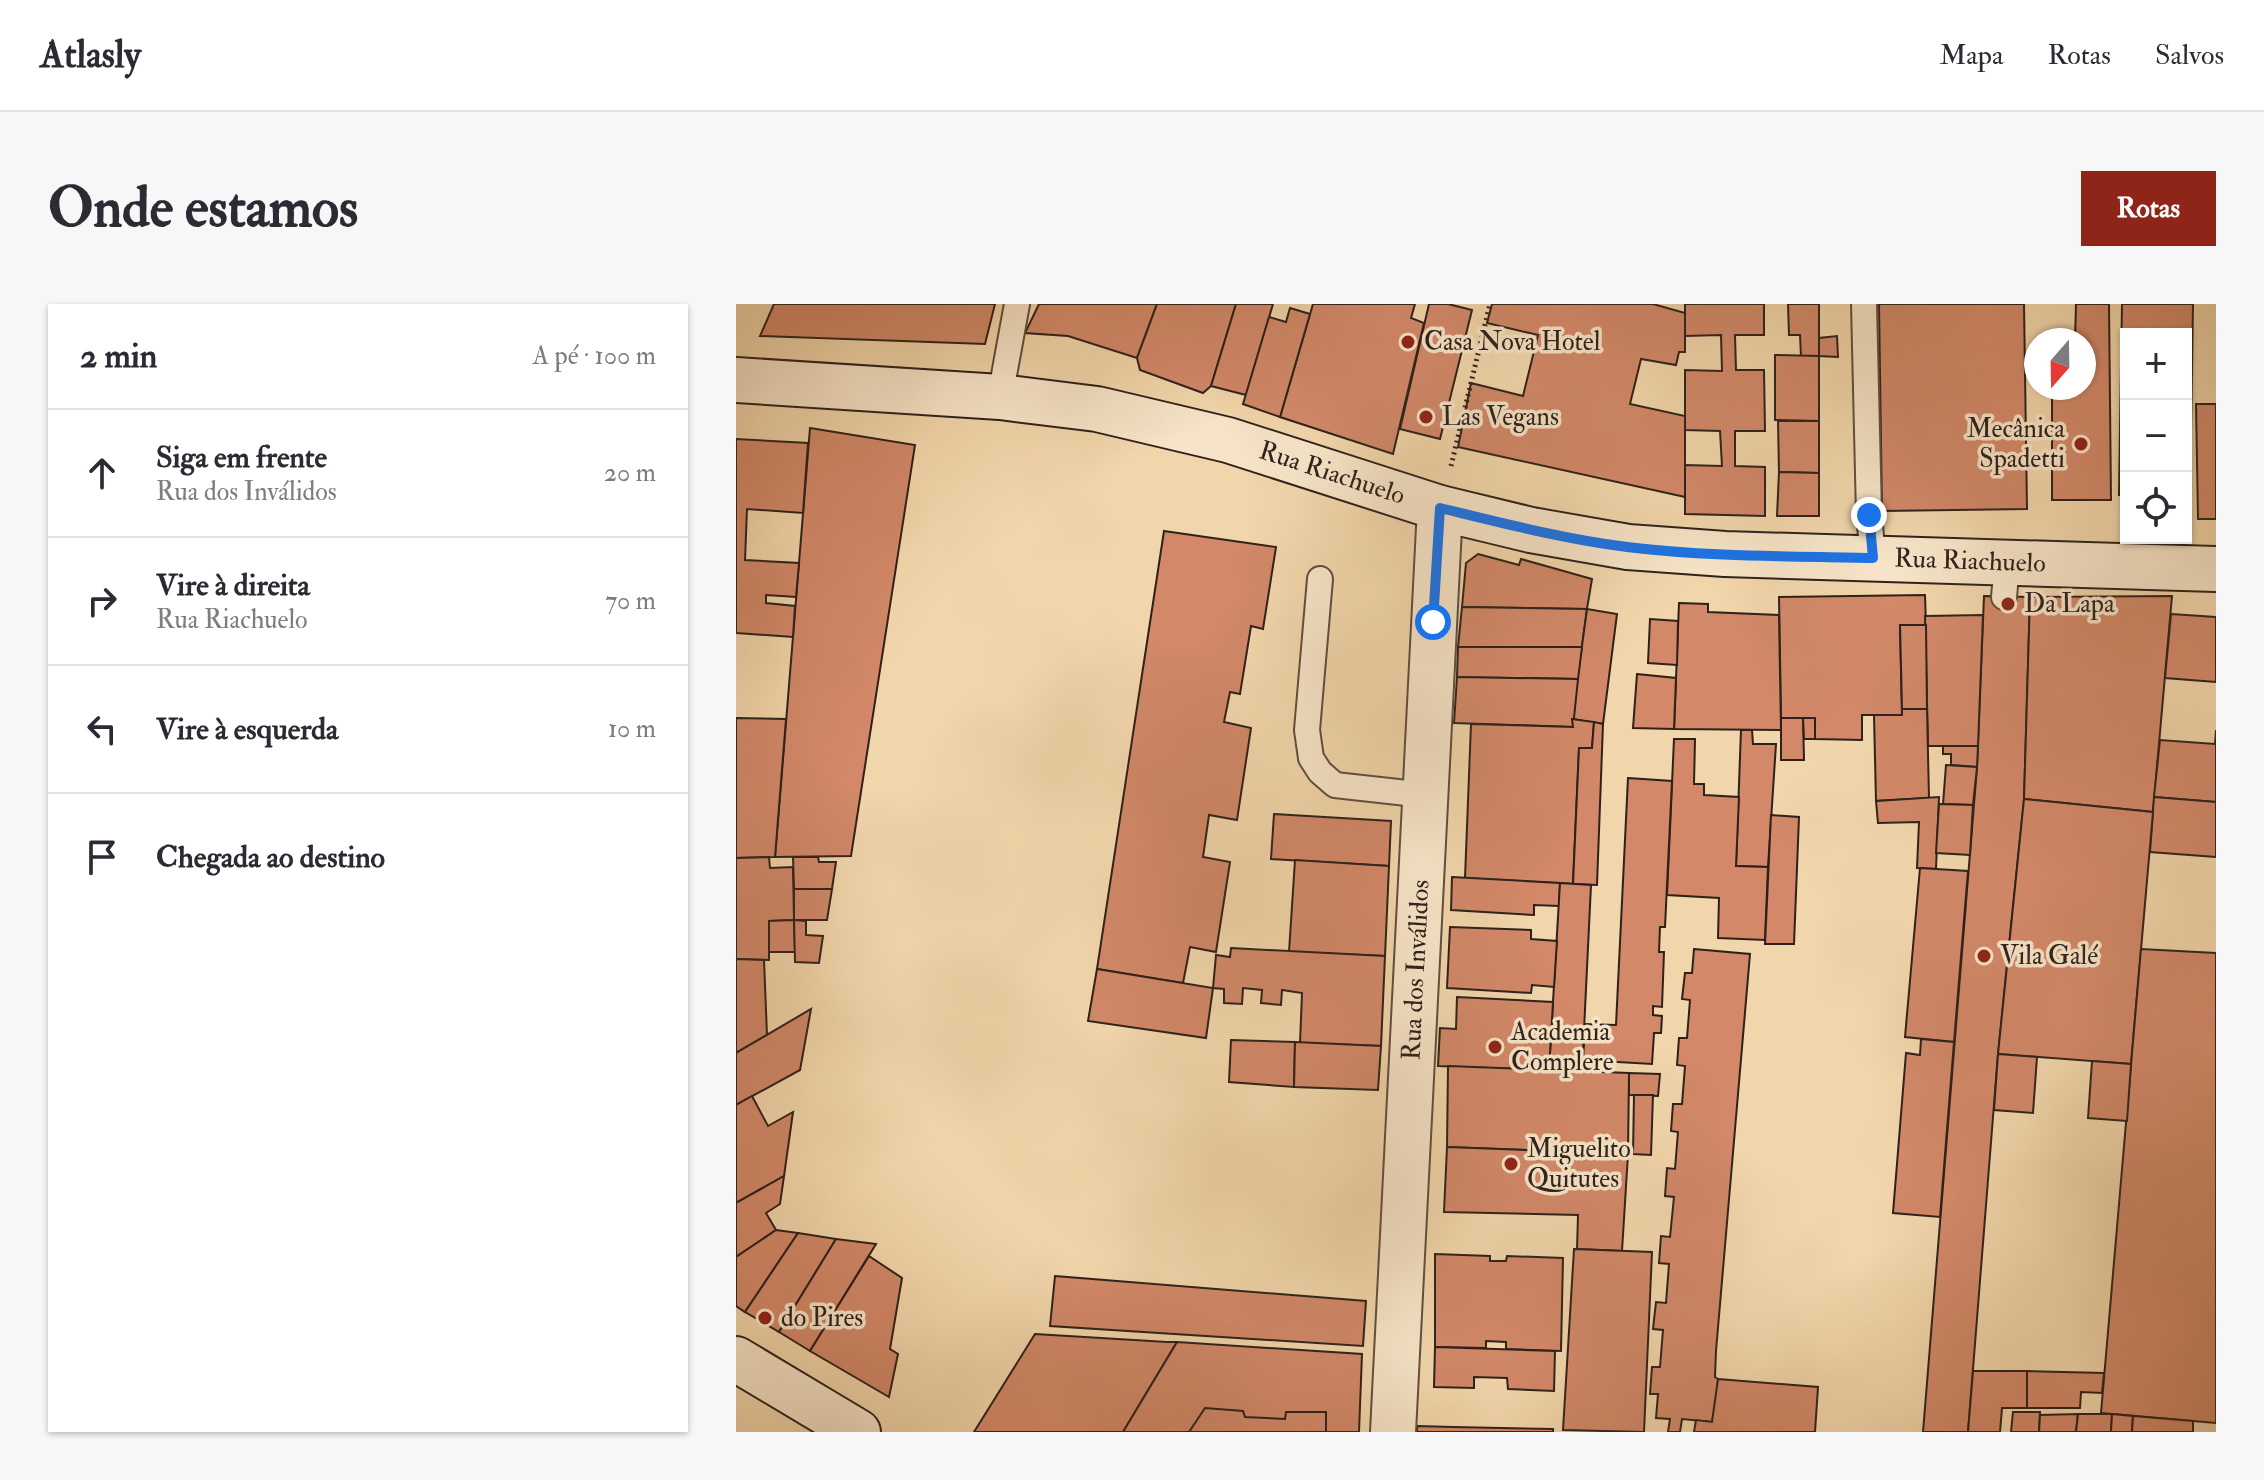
<!DOCTYPE html>
<html lang="pt">
<meta charset="utf-8">
<style>
body{margin:0;font-family:"IM FELL Double Pica",serif;background:#f7f7f7;color:#2b2b33}
.controls{position:absolute;right:24px;top:24px;display:grid;overflow:hidden;border-radius:0px;box-shadow:0 2px 6px #0004}
.controls button{width:72px;height:72px;display:grid;place-items:center;padding:0;border:0;border-bottom:2px solid #e1e1e2;background:#fff;color:#2b2b33;font:40px sans-serif}
.compass{position:absolute;left:1288px;top:24px;width:72px;height:72px;border-radius:50%;background:#fff;box-shadow:0 2px 6px #0004;rotate:200deg}
.stop{position:absolute;width:24px;height:24px;margin:-18px;border:6px solid #1a73e8;border-radius:50%;background:#fff}
.stop.end{background:#1a73e8;border-color:#fff;box-shadow:0 2px 8px #0008}
.list{margin:0;padding:0;list-style:none}
h2{display:flex;justify-content:space-between;align-items:center;height:104px;margin:0;padding:0 32px;font-size:34px}
h2 small{font-size:26px;font-weight:400;color:#7c7c81}
.list li{display:grid;grid-template-columns:52px 1fr auto;gap:24px;align-items:center;box-sizing:border-box;height:128px;padding:0 32px;border-top:2px solid #e1e1e2}
.list b{display:block;font-size:30px;white-space:nowrap}
.list p{margin:0;font-size:26px;white-space:nowrap;color:#7c7c81}
.list em{font-size:26px;font-style:normal;color:#7c7c81}
.icon{flex:none;width:44px;height:44px;fill:none;stroke:currentColor;stroke-width:2;stroke-linecap:round;stroke-linejoin:round}
.map{position:relative;flex:none;width:1480px;height:1128px;overflow:hidden;border-radius:0px}
header{display:flex;align-items:center;gap:48px;box-sizing:border-box;height:112px;padding:0 40px;background:#fff;border-bottom:2px solid #e1e1e2}
header strong{font-size:38px}
nav{display:flex;gap:44px;margin-inline-start:auto;font-size:28px}
.intro{display:flex;align-items:center;justify-content:space-between;box-sizing:border-box;height:192px;padding:0 48px}
h1{margin:0;font-size:56px}
.button{padding:20px 36px;border-radius:0px;background:#8f2418;color:#fff;font-size:28px;font-weight:700}
main{display:flex;gap:48px;padding:0 48px}
aside{flex:1;background:#fff;border-radius:0px;box-shadow:0 2px 6px #0004}
.map>svg:first-child{display:block}
.building{fill:#d28869;stroke:#2e211b;stroke-width:2}
.lines{fill:none;stroke-linecap:round;stroke-linejoin:round}
.service-casing{stroke:#5f4e3f;stroke-width:28}
.minor-casing{stroke:#5f4e3f;stroke-width:48}
.secondary-casing{stroke:#2e211b;stroke-width:48}
.path{stroke:#2e211b;stroke-width:5;stroke-dasharray:2 4;stroke-linecap:butt}
.service{stroke:#f7e4c8;stroke-width:24}
.minor{stroke:#f7e4c8;stroke-width:44}
.secondary{stroke:#f7e4c8;stroke-width:44}
.route{stroke:#1a73e8;stroke-width:10}
.poi-dot{fill:#8f2418;stroke:#f7e4c8;stroke-width:3}
.labels{text-anchor:middle;dominant-baseline:central;stroke-width:7;stroke-linejoin:round;paint-order:stroke}
.poi-label{font-size:26px;fill:#2e211b;stroke:#f7e4c8;text-anchor:start}
.street-label{font-size:26px;fill:#2e211b;stroke:#f7e4c8}
</style>
<header>
<strong>Atlasly</strong>
<nav><a>Mapa</a><a>Rotas</a><a>Salvos</a></nav>
</header>
<div class="intro"><h1>Onde estamos</h1><a class="button">Rotas</a></div>
<main>
<aside>
<h2>2 min<small>A pé · 100 m</small></h2>
<ul class="list">
<li><svg class="icon" aria-label="ahead" viewBox="0 0 24 24"><path d="M12 20V5M6 11l6-6 6 6"/></svg><div><b>Siga em frente</b><p>Rua dos Inválidos</p></div><em>20 m</em></li>
<li><svg class="icon" aria-label="right" viewBox="0 0 24 24"><path d="M7 20v-9h11M14 6l5 5-5 5"/></svg><div><b>Vire à direita</b><p>Rua Riachuelo</p></div><em>70 m</em></li>
<li><svg class="icon" aria-label="left" viewBox="0 0 24 24"><path d="M17 20v-9H6M10 6l-5 5 5 5"/></svg><div><b>Vire à esquerda</b></div><em>10 m</em></li>
<li><svg class="icon" aria-label="arrive" viewBox="0 0 24 24"><path d="M6 21V4h12l-3 4 3 4H6"/></svg><div><b>Chegada ao destino</b></div></li>
</ul>
</aside>
<div class="map">
<svg width="1480" height="1128" viewBox="0 0 1480 1128">
<rect width="100%" height="100%" fill="#f2d6ab"/>
<filter id="stains"><feTurbulence type="fractalNoise" baseFrequency=".0025" numOctaves="4"/><feColorMatrix values="0 0 0 0 .2 0 0 0 0 .09 0 0 0 0 .02 0 0 0 .5 -.17"/></filter>
<radialGradient id="worn" r=".72"><stop offset=".6" stop-color="#630" stop-opacity="0"/><stop offset="1" stop-color="#630" stop-opacity=".3"/></radialGradient>
<g class="building">
<polygon points="38,0 259,0 249,40 24,32"/>
<polygon points="303,0 421,0 401,54 332,32 289,29"/>
<polygon points="421,0 500,0 475,82 467,89 404,66 401,54"/>
<polygon points="500,0 537,0 510,91 475,82"/>
<polygon points="577,0 679,0 675,14 688,19 657,150 544,113"/>
<polygon points="693,0 712,0 736,6 704,135 664,125"/>
<polygon points="756,0 917,0 949,9 949,48 943,48 940,61 905,55 894,100 949,112 949,193 722,143 735,79 787,92 802,31 751,19"/>
<polygon points="949,0 1028,0 1028,31 999,31 1000,66 1028,66 1029,127 999,127 999,162 1029,163 1029,212 949,210 949,161 986,162 984,127 949,126 949,66 986,67 985,31 949,32"/>
<polygon points="1052,0 1083,0 1083,52 1065,52 1064,31 1053,31"/>
<polygon points="1143,0 1288,0 1291,205 1146,207"/>
<polygon points="1340,0 1373,0 1375,196 1316,196 1316,84 1348,84 1348,36 1339,36"/>
<polygon points="1386,0 1457,0 1454,192 1450,192 1450,30 1390,30 1390,191 1383,191"/>
<polygon points="554,4 574,10 544,113 507,100 533,13 550,18"/>
<polygon points="1101,32 1102,53 1083,52 1083,34"/>
<polygon points="1039,51 1083,52 1083,117 1039,116"/>
<polygon points="1460,100 1480,100 1480,215 1462,215"/>
<polygon points="1042,117 1083,117 1083,169 1043,168"/>
<polygon points="74,124 179,141 115,552 39,553"/>
<polygon points="0,135 72,139 67,209 11,205 9,256 63,259 60,293 30,291 30,299 59,302 57,333 0,329"/>
<polygon points="1043,168 1083,169 1083,212 1041,212"/>
<polygon points="428,227 540,243 527,325 515,322 504,390 494,388 488,418 515,424 501,516 473,511 467,553 494,558 480,648 454,643 447,679 361,665"/>
<polygon points="742,250 783,261 785,255 856,275 851,305 726,303 730,259"/>
<polygon points="1189,291 1190,321 1164,321 1166,411 1126,411 1126,436 1079,435 1079,414 1045,414 1043,293"/>
<polygon points="1248,292 1294,293 1288,495 1262,750 1232,1128 1187,1128 1241,463"/>
<polygon points="1436,292 1417,508 1288,495 1294,293"/>
<polygon points="943,299 972,300 972,308 1043,311 1045,426 938,425"/>
<polygon points="726,303 851,305 846,343 722,343"/>
<polygon points="851,305 881,310 867,420 836,415"/>
<polygon points="1435,310 1480,313 1480,378 1429,374"/>
<polygon points="1247,311 1242,442 1192,442 1189,312"/>
<polygon points="914,315 942,317 941,361 912,359"/>
<polygon points="1164,321 1190,321 1191,405 1166,405"/>
<polygon points="722,343 846,343 842,375 721,373"/>
<polygon points="901,370 940,374 938,425 897,424"/>
<polygon points="721,373 842,375 837,423 718,419"/>
<polygon points="1166,405 1191,405 1193,494 1140,497 1138,411 1166,411"/>
<polygon points="0,414 50,415 39,553 0,554"/>
<polygon points="1045,414 1067,414 1068,456 1045,456"/>
<polygon points="1067,414 1079,414 1079,435 1068,435"/>
<polygon points="836,415 858,418 856,444 843,444 837,580 729,574 735,420 837,423"/>
<polygon points="858,418 867,420 861,581 837,580 843,444 856,444"/>
<polygon points="1005,426 1016,426 1017,440 1040,440 1032,563 1000,562"/>
<polygon points="1480,426 1480,498 1418,493 1424,436 1479,440"/>
<polygon points="938,435 959,435 958,480 968,480 968,491 1003,493 1000,562 1032,563 1029,636 982,634 983,594 931,591"/>
<polygon points="1207,442 1242,442 1241,463 1215,461 1215,450 1207,450"/>
<polygon points="1210,461 1241,463 1237,501 1207,500"/>
<polygon points="892,474 936,477 929,623 924,623 923,648 928,648 926,703 917,702 917,711 926,712 925,729 918,729 916,760 847,756 849,720 880,721"/>
<polygon points="1203,493 1200,565 1181,564 1183,518 1142,519 1140,497"/>
<polygon points="1418,493 1480,498 1480,553 1414,548"/>
<polygon points="1288,495 1417,508 1395,760 1262,750"/>
<polygon points="1203,500 1237,501 1234,551 1200,549"/>
<polygon points="538,510 655,517 653,562 535,555"/>
<polygon points="1035,511 1063,513 1058,640 1029,640"/>
<polygon points="33,553 34,564 57,563 58,616 33,617 33,656 0,655 0,554"/>
<polygon points="57,553 82,553 83,558 100,558 96,585 58,585"/>
<polygon points="559,556 653,562 649,652 553,648"/>
<polygon points="1184,564 1232,567 1218,738 1169,733"/>
<polygon points="716,573 824,579 823,602 798,601 798,611 715,606"/>
<polygon points="824,579 855,581 846,768 813,766"/>
<polygon points="58,585 96,585 91,616 58,616"/>
<polygon points="58,616 59,648 33,648 33,617"/>
<polygon points="58,616 70,617 70,631 87,632 83,659 59,658"/>
<polygon points="714,623 795,626 795,635 821,637 818,683 796,681 795,689 711,684"/>
<polygon points="495,644 649,652 645,742 564,739 566,689 546,686 545,701 525,699 526,686 507,684 506,700 488,699 488,685 477,684 480,651 494,653"/>
<polygon points="958,645 1014,650 980,1047 979,1073 982,1075 981,1094 976,1118 946,1115 944,1128 932,1128 934,1115 920,1114 922,1090 914,1090 916,1063 924,1063 927,1026 917,1025 920,998 930,999 933,960 923,959 925,932 934,933 938,893 929,892 931,864 939,865 942,828 935,827 937,800 946,800 949,762 941,761 943,734 951,734 954,696 946,695 949,669 956,669"/>
<polygon points="1405,645 1480,649 1480,1119 1365,1109"/>
<polygon points="0,655 28,656 31,731 0,749"/>
<polygon points="361,665 477,684 470,734 352,717"/>
<polygon points="721,693 817,698 813,766 702,762 704,724 720,725"/>
<polygon points="75,705 64,766 0,801 0,749"/>
<polygon points="1185,735 1218,738 1204,913 1157,909 1170,749 1184,751"/>
<polygon points="495,736 559,738 558,783 493,778"/>
<polygon points="559,738 645,742 642,786 558,783"/>
<polygon points="1262,750 1301,753 1297,809 1258,806"/>
<polygon points="1356,757 1395,760 1391,817 1352,814"/>
<polygon points="712,762 893,769 892,850 711,843"/>
<polygon points="893,769 924,770 922,792 893,791"/>
<polygon points="898,791 917,791 915,851 897,850"/>
<polygon points="16,792 32,822 57,808 48,872 0,899 0,801"/>
<polygon points="711,843 892,850 886,947 841,945 842,911 708,908"/>
<polygon points="48,872 44,900 30,909 40,926 0,953 0,899"/>
<polygon points="40,926 62,929 9,1008 0,1002 0,953"/>
<polygon points="62,929 100,935 43,1028 9,1008"/>
<polygon points="100,935 140,940 74,1047 43,1028"/>
<polygon points="838,945 916,948 908,1128 827,1126"/>
<polygon points="699,950 754,952 754,957 770,957 771,952 827,954 825,1047 770,1045 770,1038 750,1037 750,1044 699,1043"/>
<polygon points="133,952 166,974 154,1045 162,1050 153,1093 74,1047"/>
<polygon points="319,972 630,997 627,1042 314,1022"/>
<polygon points="299,1030 431,1038 441,1038 387,1128 238,1128"/>
<polygon points="441,1038 626,1050 623,1128 387,1128"/>
<polygon points="699,1043 819,1047 818,1087 772,1085 771,1074 738,1073 738,1084 698,1083"/>
<polygon points="1237,1067 1291,1067 1291,1104 1266,1104 1264,1128 1232,1128"/>
<polygon points="1291,1067 1368,1069 1366,1089 1345,1088 1344,1104 1291,1104"/>
<polygon points="982,1075 1082,1083 1079,1128 958,1128 960,1116 976,1118"/>
<polygon points="469,1104 507,1107 509,1113 549,1115 550,1108 590,1108 590,1128 453,1128"/>
<polygon points="1277,1108 1304,1108 1303,1128 1275,1128"/>
<polygon points="1342,1110 1340,1128 1303,1128 1304,1111"/>
<polygon points="1342,1110 1376,1110 1375,1128 1340,1128"/>
<polygon points="1376,1110 1397,1112 1396,1128 1375,1128"/>
<polygon points="1397,1112 1457,1117 1457,1128 1396,1128"/>
<polygon points="681,1122 717,1123 817,1125 817,1128 681,1128"/>
</g>
<g class="lines">
<defs>
<g id="service">
<polyline points="1128,0 1133,211 1137,254"/>
<polyline points="264,93 281,0"/>
<polyline points="584,275 571,426 575,454 584,468 599,481 689,491"/>
<polyline points="1268,293 1271,259"/>
</g>
<polyline id="minor" points="657,1128 704,204"/>
<g id="secondary">
<polyline points="0,76 264,93 361,105 492,136 704,204 795,226 892,243 989,250 1480,265"/>
<polyline points="0,1055 122,1128"/>
</g>
</defs>
<use href="#service" class="service-casing"/>
<use href="#minor" class="minor-casing"/>
<use href="#secondary" class="secondary-casing"/>
<polyline class="path" points="715,162 754,0"/>
<use href="#service" class="service"/>
<use href="#minor" class="minor"/>
<use href="#secondary" class="secondary"/>
</g>
<g class="lines">
<path class="route" d="M697,318L704,204C766,219 828,235 891,243C972,253 1056,252 1137,254L1133,211"/>
</g>
<g class="poi-dot">
<circle cx="672" cy="38" r="8"/>
<circle cx="690" cy="113" r="8"/>
<circle cx="1345" cy="140" r="8"/>
<circle cx="1272" cy="300" r="8"/>
<circle cx="1248" cy="652" r="8"/>
<circle cx="759" cy="743" r="8"/>
<circle cx="775" cy="860" r="8"/>
<circle cx="29" cy="1014" r="8"/>
</g>
<g class="labels">
<g class="poi-label">
<text x="688" y="38">Casa Nova Hotel</text>
<text x="706" y="113">Las Vegans</text>
<text x="1329" y="125" text-anchor="end">Mecânica<tspan x="1329" dy="30">Spadetti</tspan></text>
<text x="1288" y="300">Da Lapa</text>
<text x="1264" y="652">Vila Galé</text>
<text x="775" y="728">Academia<tspan x="775" dy="30">Complere</tspan></text>
<text x="791" y="845">Miguelito<tspan x="791" dy="30">Quitutes</tspan></text>
<text x="45" y="1014">do Pires</text>
</g>
<g class="street-label">
<text transform="translate(596 169) rotate(18)">Rua Riachuelo</text>
<text transform="translate(1234 257) rotate(2)">Rua Riachuelo</text>
<text transform="translate(680 666) rotate(-87)">Rua dos Inválidos</text>
</g>
</g>
<rect width="100%" height="100%" filter="url(#stains)"/>
<rect width="100%" height="100%" fill="url(#worn)"/>
</svg>
<div class="controls">
<button>+</button>
<button>−</button>
<button><svg class="icon" aria-label="locate" viewBox="0 0 24 24"><circle cx="12" cy="12" r="6"/><path d="M12 2v4M12 18v4M2 12h4M18 12h4"/></svg></button>
</div>
<svg class="compass" viewBox="-18 -18 36 36"><path d="M0-13l5 13h-10z" fill="#e53935"/><path d="M0 13l5-13h-10z" fill="#7c7c81"/></svg>
<div class="stop" style="left:697px;top:318px"></div>
<div class="stop end" style="left:1133px;top:211px"></div>
</div>
</main>
